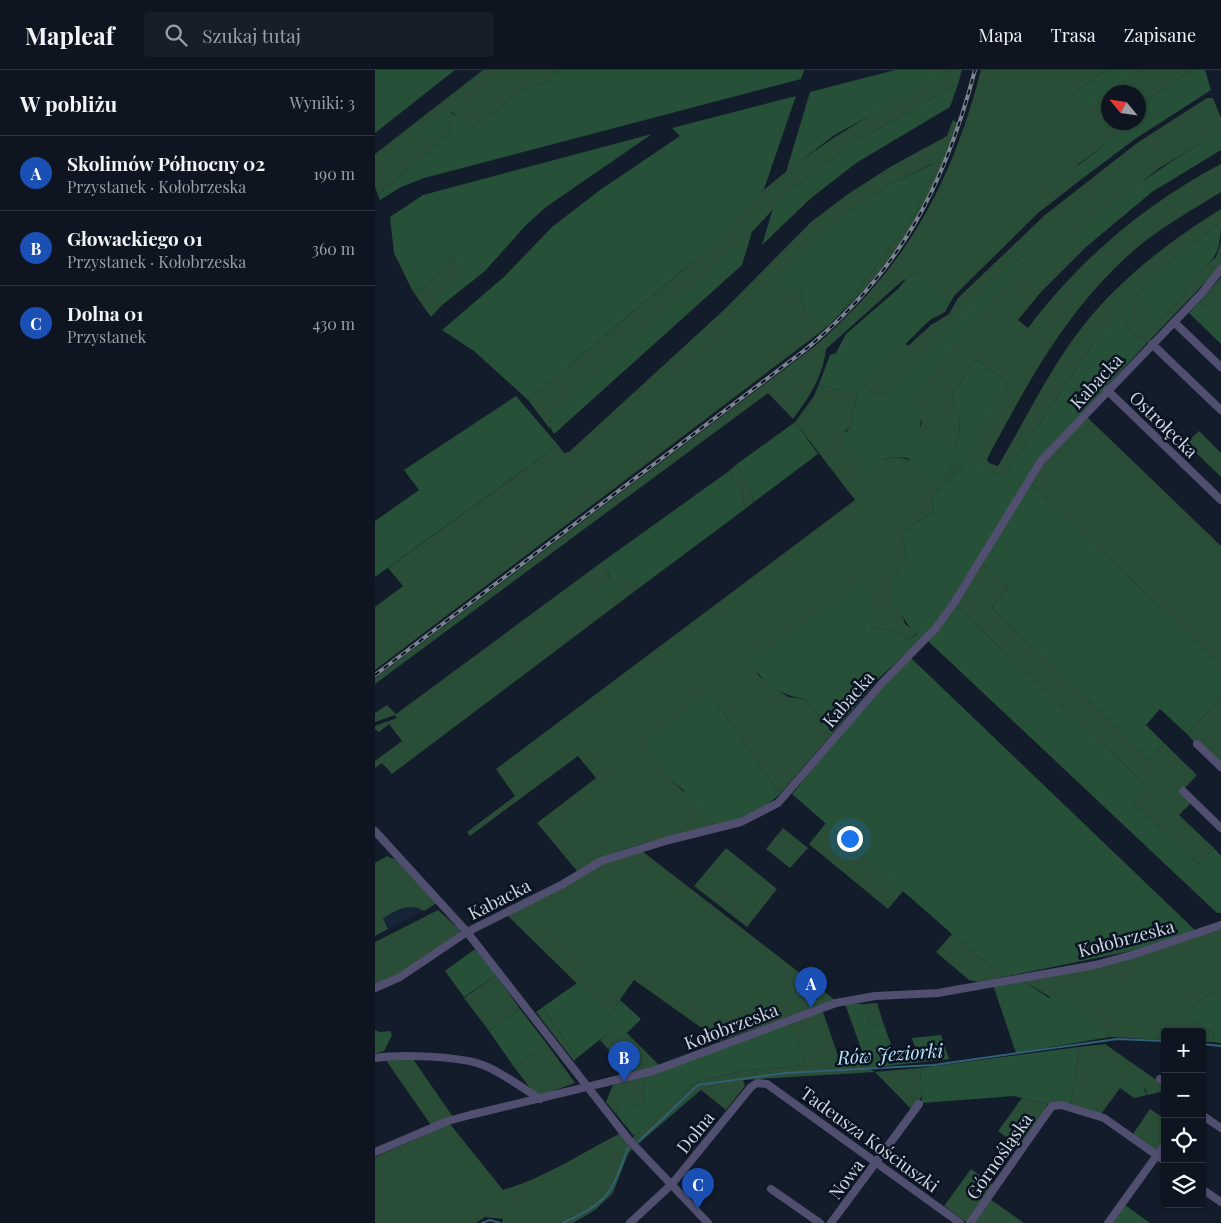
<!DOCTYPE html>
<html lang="pl">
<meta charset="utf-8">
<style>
body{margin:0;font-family:"Playfair Display",serif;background:#171e29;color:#f1f3f6}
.controls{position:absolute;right:15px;bottom:15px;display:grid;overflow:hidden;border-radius:5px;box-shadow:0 1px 4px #0004}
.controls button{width:45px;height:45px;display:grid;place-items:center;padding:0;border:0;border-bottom:1px solid #2e343e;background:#0e1520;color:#f1f3f6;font:25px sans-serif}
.compass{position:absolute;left:726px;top:15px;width:45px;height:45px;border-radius:50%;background:#0e1520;box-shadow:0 1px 4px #0004;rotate:299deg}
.you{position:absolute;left:474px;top:768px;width:18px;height:18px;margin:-12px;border:4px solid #fff;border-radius:50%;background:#1a73e8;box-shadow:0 0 0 8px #1a73e833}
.badge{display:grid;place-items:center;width:32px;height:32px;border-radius:50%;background:#b45309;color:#fff;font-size:16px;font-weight:700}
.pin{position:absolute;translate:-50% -41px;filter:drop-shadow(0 1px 2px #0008)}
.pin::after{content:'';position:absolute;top:26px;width:18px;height:15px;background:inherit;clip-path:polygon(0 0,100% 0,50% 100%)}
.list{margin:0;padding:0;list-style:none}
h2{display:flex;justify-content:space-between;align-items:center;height:65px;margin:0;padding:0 20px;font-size:21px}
h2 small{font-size:16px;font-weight:400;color:#9b9fa5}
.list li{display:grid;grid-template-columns:32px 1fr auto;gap:15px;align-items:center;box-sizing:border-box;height:75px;padding:0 20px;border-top:1px solid #2e343e}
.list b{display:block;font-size:19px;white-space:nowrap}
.list p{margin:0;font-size:16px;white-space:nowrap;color:#9b9fa5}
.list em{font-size:16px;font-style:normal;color:#9b9fa5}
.icon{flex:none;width:28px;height:28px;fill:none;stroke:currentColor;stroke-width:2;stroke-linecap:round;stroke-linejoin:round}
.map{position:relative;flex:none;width:846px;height:1153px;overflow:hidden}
header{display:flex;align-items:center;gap:30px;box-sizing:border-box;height:70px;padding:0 25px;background:#0e1520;border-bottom:1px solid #2e343e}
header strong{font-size:24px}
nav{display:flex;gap:28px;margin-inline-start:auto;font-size:18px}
.search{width:350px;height:45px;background:#171e29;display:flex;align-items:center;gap:12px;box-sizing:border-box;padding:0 18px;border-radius:5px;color:#9b9fa5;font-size:19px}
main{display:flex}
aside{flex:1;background:#0e1520}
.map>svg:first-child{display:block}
.built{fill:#162438}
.green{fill:#294d37}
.forest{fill:#275038}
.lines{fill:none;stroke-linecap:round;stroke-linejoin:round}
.stream{stroke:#326076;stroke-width:2}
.minor{stroke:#514f70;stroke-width:8}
.rail-casing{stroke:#7b8490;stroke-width:4}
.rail{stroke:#091321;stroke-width:2;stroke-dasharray:5.5;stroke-linecap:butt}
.labels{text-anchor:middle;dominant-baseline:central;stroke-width:5;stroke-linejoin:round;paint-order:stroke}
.street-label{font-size:18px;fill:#cdd5df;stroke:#091321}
.water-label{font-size:19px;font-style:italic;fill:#b8e4fb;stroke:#091321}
</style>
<header>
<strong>Mapleaf</strong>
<div class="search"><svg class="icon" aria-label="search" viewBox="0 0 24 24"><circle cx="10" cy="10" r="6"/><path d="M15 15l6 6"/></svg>Szukaj tutaj</div>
<nav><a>Mapa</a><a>Trasa</a><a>Zapisane</a></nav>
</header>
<main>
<aside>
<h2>W pobliżu<small>Wyniki: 3</small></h2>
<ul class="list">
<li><span class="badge" style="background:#1a4fb4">A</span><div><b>Skolimów Północny 02</b><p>Przystanek · Kołobrzeska</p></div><em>190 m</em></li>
<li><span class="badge" style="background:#1a4fb4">B</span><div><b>Głowackiego 01</b><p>Przystanek · Kołobrzeska</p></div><em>360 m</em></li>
<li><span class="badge" style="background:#1a4fb4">C</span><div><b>Dolna 01</b><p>Przystanek</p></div><em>430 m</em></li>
</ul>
</aside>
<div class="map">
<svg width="846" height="1153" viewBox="0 0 846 1153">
<rect width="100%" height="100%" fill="#121c2b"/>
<polygon class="built" points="32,836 41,837 49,841 13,859 7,848"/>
<g class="green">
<polygon points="108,0 186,0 167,16 159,12 99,57 89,54 77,42 74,53 77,61 3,125 0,117 0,84"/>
<path d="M576,0H587L583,14L478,73L419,117L360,180L179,342L175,351V359L153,330L316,193C343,170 364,140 391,118C448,70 511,35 576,0Z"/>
<path d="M606,0H732L697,24L707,40L765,0H817L764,35V22H734V52L743,53V63L734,72L702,95L708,108L663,143L579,226L570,242L553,251L573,232L544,203L527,211L451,279C448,306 434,328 418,349L393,323L0,614V608L440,276C531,196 575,118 606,0Z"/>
<path d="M832,28H838L846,48V61L783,99L702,164L712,176L666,222L643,250L653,258C705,189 770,134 846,94V122C816,141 784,158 757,182C690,242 654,311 612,389L614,393L623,396C648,354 670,308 699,268C738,214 790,174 846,139V152L793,193L762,224L776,239L780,254L810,224L811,213L841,187L846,173V196L772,273L748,254L752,234L719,273L628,408L592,385L634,313L600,289L577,326L584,347L585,366L579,376L549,368L543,363L547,352L534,331L645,194L641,189L507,326L488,316L530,273L533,276L556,255L574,244L583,228L670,145L762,73Z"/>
<path d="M578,50L583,53C559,125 521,191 466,243L542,141L557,94L513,115L472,142L426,221C427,238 435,252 452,257L0,600V537L28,516L13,498L183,375L189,383L194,382L351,238L436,152L473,124L515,97L572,66Z"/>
<polygon points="77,187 91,201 61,228 67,235 56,247 37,220 48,219"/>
<polygon points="846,207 846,251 825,231"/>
<path d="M444,314L467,321H483L475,357L470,361L482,384L504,392C527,379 547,397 566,409L581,393L588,396L556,427L559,441L526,463L532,488L516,509L530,554L542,563L534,570L518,561L495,557L377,591L384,606L413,627L430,629L458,663L405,724L334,623L293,707L333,745L339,756C292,768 243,776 202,801L162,753L221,708L203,686L95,766L92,762L140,726L121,699L480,430L420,352L439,326Z"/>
<polygon points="712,347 846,476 846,595 655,413 670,392"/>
<polygon points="824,361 846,383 846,407 811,373"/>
<polygon points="362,394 375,419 379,432 370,439 367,424 354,401"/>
<polygon points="227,492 232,499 235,511 216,528 226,531 236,520 244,517 243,504 246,499 264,518 17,704 7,693 0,698 0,691 27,671 14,654 4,662 0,659 0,656 22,648 20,645 0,652 0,643 12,635 21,644"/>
<polygon points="608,493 633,518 617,538 774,689 789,673 822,705 806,722 817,732 804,745 839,778 823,794 758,732 772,716 581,536"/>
<polygon points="846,628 846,693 822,669 819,672 812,664"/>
<polygon points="451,753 528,821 513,839 434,774"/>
<polygon points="408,758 433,778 415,798 391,779"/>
<polygon points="351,778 402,819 372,857 319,816"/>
<polygon points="267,781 460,930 345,971 259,910 234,945 130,843 190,817 227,794"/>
<path d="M14,785L13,787L20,789L62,833L49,841C33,832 23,840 8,848L13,859L0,866V793Z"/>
<polygon points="63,840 85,860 84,864 41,895 0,917 0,872"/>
<polygon points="846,859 846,927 836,923 813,939 815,952 823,953 838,963 839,972 827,972 827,962 790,962 790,970 735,967 731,961 647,910 748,891"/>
<polygon points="577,864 629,907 604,912 594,910 561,882"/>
<polygon points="121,905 145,939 114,961 89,928"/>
<polygon points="502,933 508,952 496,956 488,934"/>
<polygon points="168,937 202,988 199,991 161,942"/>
<polygon points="448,942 465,991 489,988 493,998 500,1002 545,998 547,1026 537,1040 500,1002 368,1010 370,1016 351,1040 326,1020 263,1074 257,1068 313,1017 326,1010 368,1001 430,995 415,953"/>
<polygon points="243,954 285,996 254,1003 225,970"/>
<polygon points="172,974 200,1013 164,1026 158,1022 139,997"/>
<polygon points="730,974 790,1016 790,1021 772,1025 771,1020 754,1006 726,1044 696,1036 704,977"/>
<polygon points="10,989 38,989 78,1047 56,1055"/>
<polygon points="269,1007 268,1035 248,1034 243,1039 241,1044 231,1032 238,1015"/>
<polygon points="647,1028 672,1034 673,1040 646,1078 623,1061"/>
<polygon points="775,1039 790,1049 790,1069 780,1080 758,1064"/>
<path d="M75,1054L128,1120C170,1108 206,1083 244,1064L257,1079L253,1084L238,1123L220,1140L198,1153H127L128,1149L110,1147L101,1153H0V1087Z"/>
<polygon points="596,1099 619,1115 592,1153 569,1136"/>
<polygon points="615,1129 649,1153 598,1153"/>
</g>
<g class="forest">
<polygon points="0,0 80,0 0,63"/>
<path d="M186,0H429L426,9L49,108L26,117L5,130L3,125L77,61L74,53L59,67L47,71L45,68L48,60L70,41C82,43 87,54 99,57L159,12L167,16Z"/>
<polygon points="520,0 576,0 458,66 411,102 435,22"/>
<polygon points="732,0 765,0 707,41 697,24"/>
<polygon points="817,0 830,0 836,20 760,69 708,108 702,96 734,72 743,63 743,53 764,52 764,35"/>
<polygon points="583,14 575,37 481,93 435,129 387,175 398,138 419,117 478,73"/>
<polygon points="421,26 389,119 336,176 153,330 99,281 67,260 130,206 177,157 225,120 305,66 297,58"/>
<path d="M846,61V80L777,122L711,177L702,164C747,124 794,91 846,61Z"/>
<polygon points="277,64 171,137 151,155 110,201 67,235 61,228 90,201 77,187 48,219 37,220 19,183 15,147 48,125"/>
<path d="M558,94L542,141L466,243L452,257C435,252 427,238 426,221L414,219L407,204L472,142L513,115Z"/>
<path d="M846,152C846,189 837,190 811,213L810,224L779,255L776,251V239L762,224L793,193Z"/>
<path d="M377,162L367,195L179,364C173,356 174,351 179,342Z"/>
<path d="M640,189L646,194L534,331L547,342L544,363L549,368L563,362L579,376L585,366L584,347L577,326L600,289L634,313L593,385L628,408L719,273L752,233L757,241L748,254L772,273L665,388L576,531L551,565L502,610L458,663L430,629C405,625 387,614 376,591L481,515L490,514L500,539L495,557L518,561L534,570L542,564C528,553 529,543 516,532V509L532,488L526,463L559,441L556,427L588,396L581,393L566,409L549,411L533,388C509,387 507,386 496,408L485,405L482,384L471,380L467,367L475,357L483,321H467L444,314L455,285L461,283L471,264L523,219L532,208L544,203L574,231L488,316L507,326Z"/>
<polygon points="825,231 846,251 846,274 814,243"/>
<polygon points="141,326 183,375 0,507 0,451 44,420 29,400"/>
<polygon points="420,352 443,384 379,432 375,419 362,394"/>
<path d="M354,401L367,424L370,439L264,518L246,499L243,504L249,510C243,519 234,523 226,531L219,532L216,528L235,510L232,499L227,492Z"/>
<polygon points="655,413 846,595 846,628 812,664 785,639 771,655 789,673 774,689 617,538 633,518 608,493"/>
<polygon points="581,536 772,716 758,732 823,794 839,778 846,786 846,843 842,843 553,571"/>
<polygon points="536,588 821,861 756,881 629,907 577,864 417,724 485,641"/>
<path d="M334,623L405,724C385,742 365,750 339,756L333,745L310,725L309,721L293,707L270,672Z"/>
<polygon points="100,879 121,905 89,927 70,901"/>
<polygon points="647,910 674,928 680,924 695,932 731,961 735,967 641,983 618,915"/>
<polygon points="202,913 234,945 245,930 266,949 252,963 243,955 202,988 168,937"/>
<polygon points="836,923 846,927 846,973 839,972 838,963 823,953 815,952 810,948 813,939"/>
<polygon points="470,934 488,934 496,956 508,952 520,986 542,983 537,968 566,965 574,989 493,998"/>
<polygon points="145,939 172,974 139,997 114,961"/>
<polygon points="415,953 430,995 368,1001 326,1010 313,1017 291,1039 259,1066 241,1044 243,1039 248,1033 268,1035 269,1007"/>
<polygon points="0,960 5,962 15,961 17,965 9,981 0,984"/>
<polygon points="704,977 696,1036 682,1033 672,1034 639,1026 547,1033 545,998"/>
<polygon points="754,1006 764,1010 772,1025 759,1028 745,1018"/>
<polygon points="750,1135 775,1153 737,1153"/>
</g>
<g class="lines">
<g class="stream">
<polyline points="827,974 846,976"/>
<polyline points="264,1071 323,1015 410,1003 559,995 742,969 790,971"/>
<polyline points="107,1153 115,1150 125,1153"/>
<path d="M188,1153C235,1130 235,1126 253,1078"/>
</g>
<g class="minor">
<polyline points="799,252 846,297"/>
<polyline points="777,274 846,340"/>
<polyline points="732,320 846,430"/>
<polyline points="822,674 846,697"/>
<polyline points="808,721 846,758"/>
<polyline points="0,761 92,862 254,1070 333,1153"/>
<polyline points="0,918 25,907 92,862 188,814 226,791 294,770 366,752 403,733 507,613 560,559 579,533 666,391 827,223 846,199"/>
<path d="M0,988C25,984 84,986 108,995C128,1003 146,1017 165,1029"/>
<polyline points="785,1009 790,1013"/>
<polyline points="827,1045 846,1058"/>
<polyline points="0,1082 73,1051 95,1045 278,1001 461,933 500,926 563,923 720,895 757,885 846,855"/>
<polyline points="396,1119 445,1153"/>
<polyline points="827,1119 846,1132"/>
<polyline points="255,1153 297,1114 376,1017 382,1013 392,1014 585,1153"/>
<polyline points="456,1153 544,1034"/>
<polyline points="595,1153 677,1036 686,1035 729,1048 790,1091"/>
<polyline points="733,1153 790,1074"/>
</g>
<defs>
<path id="rail" d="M0,605L430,280C525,201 569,118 600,0"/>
</defs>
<use href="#rail" class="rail-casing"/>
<use href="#rail" class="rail"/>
</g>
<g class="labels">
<g class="street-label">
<text transform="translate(721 311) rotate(-47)">Kabacka</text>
<text transform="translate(789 354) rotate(44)">Ostrołęcka</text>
<text transform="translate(473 629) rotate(-49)">Kabacka</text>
<text transform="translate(124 829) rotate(-27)">Kabacka</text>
<text transform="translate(751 868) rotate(-15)">Kołobrzeska</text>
<text transform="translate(356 956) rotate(-21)">Kołobrzeska</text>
<text transform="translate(320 1062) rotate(-51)">Dolna</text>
<text transform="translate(495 1069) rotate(36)">Tadeusza Kościuszki</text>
<text transform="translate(624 1086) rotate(-55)">Górnośląska</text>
<text transform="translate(471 1109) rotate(-53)">Nowa</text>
</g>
<g class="water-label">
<text transform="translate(515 983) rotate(-4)">Rów Jeziorki</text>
</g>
</g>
</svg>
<div class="controls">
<button>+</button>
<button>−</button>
<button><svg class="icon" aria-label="locate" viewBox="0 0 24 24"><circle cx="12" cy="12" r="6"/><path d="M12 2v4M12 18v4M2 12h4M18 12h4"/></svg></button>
<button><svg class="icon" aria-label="layers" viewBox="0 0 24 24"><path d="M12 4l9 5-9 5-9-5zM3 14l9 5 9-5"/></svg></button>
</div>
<svg class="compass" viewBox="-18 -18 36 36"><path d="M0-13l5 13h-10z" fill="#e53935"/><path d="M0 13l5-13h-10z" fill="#9b9fa5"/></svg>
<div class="you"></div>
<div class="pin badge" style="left:436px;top:938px;background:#1a4fb4">A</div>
<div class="pin badge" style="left:249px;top:1012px;background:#1a4fb4">B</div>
<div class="pin badge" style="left:323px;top:1139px;background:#1a4fb4">C</div>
</div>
</main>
